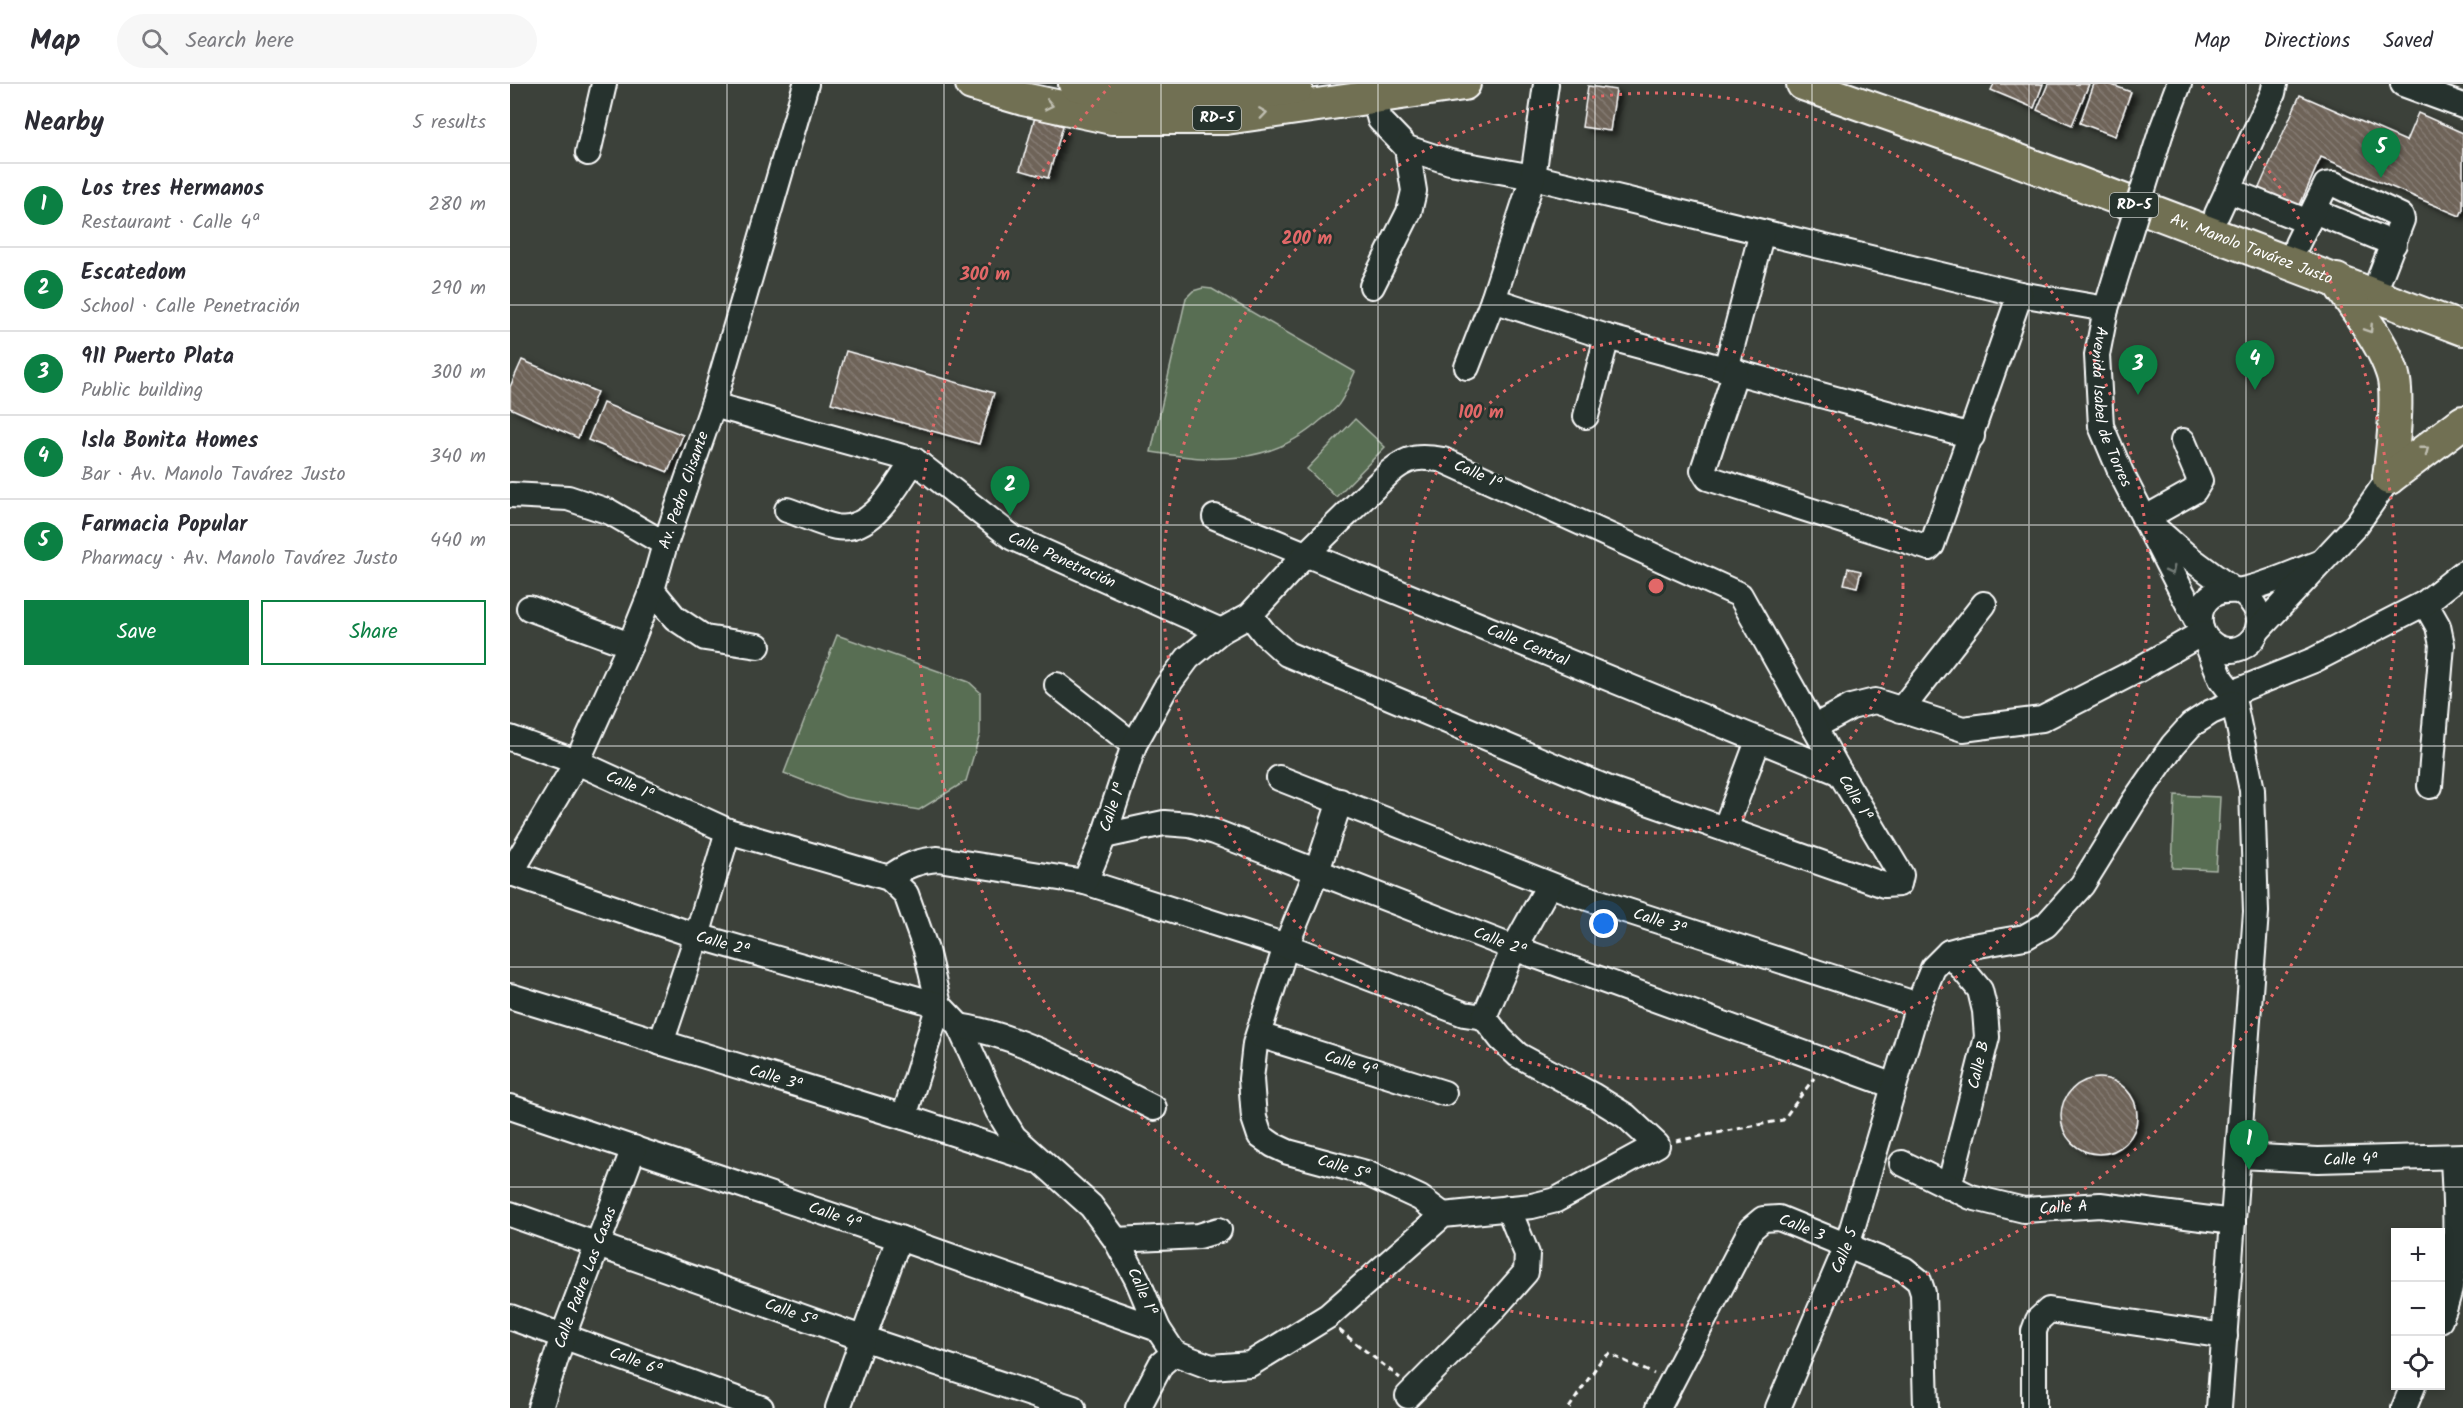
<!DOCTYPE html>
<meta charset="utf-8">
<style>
body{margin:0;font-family:Kalam,sans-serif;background:#f7f7f7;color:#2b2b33}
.controls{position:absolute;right:18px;bottom:18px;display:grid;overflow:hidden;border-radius:0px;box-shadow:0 3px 9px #0003}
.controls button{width:54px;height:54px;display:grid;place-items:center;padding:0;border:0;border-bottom:2px solid #e1e1e2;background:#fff;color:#2b2b33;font:30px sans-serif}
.you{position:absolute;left:1094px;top:840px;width:21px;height:21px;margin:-15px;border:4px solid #fff;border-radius:50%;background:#1a73e8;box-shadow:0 0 0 9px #1a73e833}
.badge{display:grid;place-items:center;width:39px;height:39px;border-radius:50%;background:#0b8043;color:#fff;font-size:20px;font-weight:700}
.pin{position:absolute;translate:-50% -50px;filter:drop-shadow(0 2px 3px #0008)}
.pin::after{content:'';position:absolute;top:32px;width:21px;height:18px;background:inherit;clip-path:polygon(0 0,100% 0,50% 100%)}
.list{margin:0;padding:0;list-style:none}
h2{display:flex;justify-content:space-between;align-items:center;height:78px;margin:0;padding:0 24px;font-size:26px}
h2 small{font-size:20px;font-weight:400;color:#7c7c81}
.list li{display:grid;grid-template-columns:39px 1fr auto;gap:18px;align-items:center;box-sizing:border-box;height:84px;padding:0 24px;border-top:2px solid #e1e1e2}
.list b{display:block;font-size:22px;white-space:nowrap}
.list p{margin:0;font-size:20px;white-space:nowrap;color:#7c7c81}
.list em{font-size:20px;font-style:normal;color:#7c7c81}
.actions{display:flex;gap:12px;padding:18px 24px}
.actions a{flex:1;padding:14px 0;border:2px solid #0b8043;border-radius:0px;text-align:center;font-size:21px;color:#0b8043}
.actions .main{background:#0b8043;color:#fff}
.icon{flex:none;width:33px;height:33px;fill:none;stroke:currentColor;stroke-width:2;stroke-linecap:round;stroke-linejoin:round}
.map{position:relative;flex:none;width:1953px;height:1324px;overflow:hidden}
header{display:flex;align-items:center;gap:36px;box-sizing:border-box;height:84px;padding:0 30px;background:#fff;border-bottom:2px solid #e1e1e2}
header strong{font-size:28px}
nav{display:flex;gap:33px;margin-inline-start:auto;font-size:21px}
.search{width:420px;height:54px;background:#f7f7f7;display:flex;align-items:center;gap:15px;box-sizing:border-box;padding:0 21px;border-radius:33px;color:#7c7c81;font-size:22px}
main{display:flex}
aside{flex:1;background:#fff}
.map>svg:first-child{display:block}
.pitch{fill:#586e53;stroke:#acb6a9;stroke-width:1.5}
.building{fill:url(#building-back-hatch);stroke:#fff;stroke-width:1.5;filter:url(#shadow)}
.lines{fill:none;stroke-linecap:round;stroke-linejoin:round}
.minor-casing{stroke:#fff;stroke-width:28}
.major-casing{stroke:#fff;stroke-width:36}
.path{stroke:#fff;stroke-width:3;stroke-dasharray:6 4.5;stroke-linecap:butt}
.minor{stroke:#26332d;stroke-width:24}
.major{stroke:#716f52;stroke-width:32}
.minor-bridge-casing{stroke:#fff;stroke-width:28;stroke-linecap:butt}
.minor-bridge{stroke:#26332d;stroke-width:24}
.oneway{stroke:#bfbeb1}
.oneway2{stroke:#727a76}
.grid{fill:none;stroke:#fff;stroke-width:1.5;stroke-opacity:0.55}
.ring{fill:none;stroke:#e26868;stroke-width:3;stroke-dasharray:3 6}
.labels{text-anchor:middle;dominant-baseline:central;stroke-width:5;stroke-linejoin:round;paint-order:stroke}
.shield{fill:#26332d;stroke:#bec2c0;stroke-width:1.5}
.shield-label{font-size:15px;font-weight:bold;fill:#fff}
.street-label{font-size:16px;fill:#fff;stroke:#26332d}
.centre{fill:#e26868;stroke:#26332d;stroke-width:3}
.ring-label{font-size:18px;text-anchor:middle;font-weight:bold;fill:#e26868;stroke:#26332d;stroke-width:5;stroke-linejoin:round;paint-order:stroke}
</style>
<header>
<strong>Map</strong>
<div class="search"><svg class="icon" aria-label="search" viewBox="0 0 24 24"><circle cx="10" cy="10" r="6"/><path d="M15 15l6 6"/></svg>Search here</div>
<nav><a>Map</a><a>Directions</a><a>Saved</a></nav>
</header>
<main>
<aside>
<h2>Nearby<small>5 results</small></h2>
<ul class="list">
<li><span class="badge">1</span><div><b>Los tres Hermanos</b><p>Restaurant · Calle 4ª</p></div><em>280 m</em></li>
<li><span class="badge">2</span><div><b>Escatedom</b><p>School · Calle Penetración</p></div><em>290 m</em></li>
<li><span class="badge">3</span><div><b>911 Puerto Plata</b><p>Public building</p></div><em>300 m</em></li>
<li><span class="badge">4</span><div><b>Isla Bonita Homes</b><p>Bar · Av. Manolo Tavárez Justo</p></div><em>340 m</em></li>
<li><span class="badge">5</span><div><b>Farmacia Popular</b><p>Pharmacy · Av. Manolo Tavárez Justo</p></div><em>440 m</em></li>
</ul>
<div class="actions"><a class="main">Save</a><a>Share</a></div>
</aside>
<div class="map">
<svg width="1953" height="1324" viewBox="0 0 1953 1324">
<defs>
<pattern id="building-back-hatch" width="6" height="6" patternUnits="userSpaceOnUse" patternTransform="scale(1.5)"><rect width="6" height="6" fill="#6e6359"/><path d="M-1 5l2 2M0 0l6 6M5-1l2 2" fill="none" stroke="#847a72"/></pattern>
<filter id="shadow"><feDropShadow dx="6" dy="4" stdDeviation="3" flood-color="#0009"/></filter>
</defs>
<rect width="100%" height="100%" fill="#3c413a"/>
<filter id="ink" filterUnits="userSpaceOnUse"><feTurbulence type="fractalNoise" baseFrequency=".0167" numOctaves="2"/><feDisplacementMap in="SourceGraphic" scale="12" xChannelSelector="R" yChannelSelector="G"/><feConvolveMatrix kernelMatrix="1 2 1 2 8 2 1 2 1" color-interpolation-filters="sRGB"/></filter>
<g filter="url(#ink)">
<g class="pitch">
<path d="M693,204L702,205L845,288C840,298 837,308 831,317C827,325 818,331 811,336C760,382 704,378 641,368L676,214L683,207Z"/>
<polygon points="845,335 875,363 826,413 797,385"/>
<polygon points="327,551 459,598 470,608 470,650 456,697 409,726 335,713 274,689"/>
<polygon points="1665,711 1710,713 1706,786 1662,784"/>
</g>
<g class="building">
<polygon points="1484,0 1533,0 1524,24 1481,6"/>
<polygon points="1538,0 1579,0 1562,41 1527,26"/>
<polygon points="1584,0 1599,0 1621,8 1605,52 1570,39"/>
<polygon points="1078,2 1106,6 1100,47 1072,43"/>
<polygon points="1790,11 1896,57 1908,29 1953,49 1953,125 1950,132 1811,73 1789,123 1748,106"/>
<polygon points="525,33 553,42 538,94 510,86"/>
<polygon points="336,267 484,309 469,360 321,319"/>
<polygon points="12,276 87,308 68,354 0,324 0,303"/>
<polygon points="93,319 173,351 158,388 78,356"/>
<polygon points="1338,484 1351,487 1347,503 1334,500"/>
<circle cx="1589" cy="1032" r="38"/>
</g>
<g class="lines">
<defs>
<g id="minor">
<polyline points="1893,0 1953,22"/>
<polyline points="864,14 870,36 897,64 940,78 1023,93 1510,210 1596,225"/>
<polyline points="1651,48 1669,0"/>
<polyline points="78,69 94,0"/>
<polyline points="1718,106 1798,138"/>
<polyline points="1804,127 1884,160"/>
<polyline points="1707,130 1763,9 1765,0"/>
<polyline points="1787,160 1816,101 1824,100 1891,132 1892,136 1870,193"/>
<path id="s1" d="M1611,176L1596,225L1587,271L1591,342L1611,389L1691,545"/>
<polyline points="862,202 899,128 904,107 897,64"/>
<polyline points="983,216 1097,253 1462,352"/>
<polyline points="957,283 983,216 1023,93 1036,0"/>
<polyline points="1216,285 1252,148"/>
<polyline points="1226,287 1193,386 1198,394 1419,464 1422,461 1510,210"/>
<path id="s2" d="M203,321L404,376L503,454L711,547"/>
<polyline points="1076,332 1097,253"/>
<polyline points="1,411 58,414 100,428 155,460"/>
<path d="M277,426C293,431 310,440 326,443C364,449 386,401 404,376"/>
<path id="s3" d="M705,433L1330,689"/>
<polyline points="1634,435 1684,407 1690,397 1673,357"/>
<polyline points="1645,444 1677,472 1723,506"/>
<polyline points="142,506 165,534 195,554 248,562"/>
<path d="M1729,507C1775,537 1731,584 1701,559C1686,547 1686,523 1701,512C1712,504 1721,508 1732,506C1758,501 1784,488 1809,479"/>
<polyline points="1915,519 1928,542 1932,561 1920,702"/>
<polyline points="19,524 120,561"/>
<polyline points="1748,546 1847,440 1879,394"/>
<polyline points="1694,552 1711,595 1722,609 1742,706 1746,828 1709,1324"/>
<polyline points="547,601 624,661"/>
<polyline points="1722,609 1804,576 1915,519 1953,489"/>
<polyline points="1391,626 1474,520"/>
<polyline points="1304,643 1341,623 1365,617 1453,645 1532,635 1626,587 1692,549"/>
<polyline points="0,654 67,678 218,747 379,794 396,810 416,866 429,921 449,942 488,1027 504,1053 581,1122 606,1156 627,1195 648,1245 664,1269"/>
<polyline points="769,694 1062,809 1408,921"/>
<polyline points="830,717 807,787 776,862 745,960 741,995 744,1034 750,1052 763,1061 778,1068 856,1089 910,1114 933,1131"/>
<polyline points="1215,745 1248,657"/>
<polyline points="594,752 654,739 680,741 705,748 1004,864 1384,1002"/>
<polyline points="1,789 187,852 429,921 394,1033"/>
<path id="s4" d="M0,790L67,678L120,561L142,506L155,460L203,321L296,0"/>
<path d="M379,794C396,781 408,777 428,775L575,798L776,862L954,930L974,933"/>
<path d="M575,798L594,752L624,661L655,605L678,574L711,547L740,531L795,471L880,388C899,372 910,372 933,376L1230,511L1330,689L1391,791L1389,800L1374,801L1097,704L777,570L755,550L740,531"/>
<polyline points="1439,868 1470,906 1475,927 1477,953 1439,1103"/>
<polyline points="0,912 394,1033 525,1076"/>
<polyline points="974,933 1004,864 1039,801"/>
<path d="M449,942C515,952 583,994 644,1024"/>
<polyline points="749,951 934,1009"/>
<polyline points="151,959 187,852 218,747"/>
<polyline points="0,1023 389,1154 648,1245"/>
<polyline points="1729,1072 1808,1076 1953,1072"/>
<path id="s5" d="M1392,1079L1461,1113L1514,1126L1590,1121L1723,1138"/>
<polyline points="0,1130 352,1254 563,1324"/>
<polyline points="606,1156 689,1152 709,1146"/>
<polyline points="0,1233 251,1324"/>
<path d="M1930,1236C1952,1184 1945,1129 1943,1073"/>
<polyline points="664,1269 701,1283 740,1280 818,1232 933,1131 1022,1122 1046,1116 1147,1061 1116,1032 1082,1011 1008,971 991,955 974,933"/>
<polyline points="898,1312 979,1230 1016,1188 1017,1170 998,1124"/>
<path id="s6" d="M30,1324L53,1252L124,1064"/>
<polyline points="328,1324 389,1154"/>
<polyline points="628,1324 651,1280 664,1269"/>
<path id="s7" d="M1148,1324L1241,1145L1253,1135L1269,1134L1394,1185L1409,1197L1413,1209L1416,1324"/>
<path id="s8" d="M1268,1324L1337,1162L1408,921L1423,884L1439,868L1457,863L1515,853L1536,841L1572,801L1624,717L1663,661L1681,641L1701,628L1723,619"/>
<polyline points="1524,1324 1524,1247 1528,1236 1539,1226 1715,1252"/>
<polyline points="1894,1324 1903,1302"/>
</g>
<g id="major">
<polyline points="462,0 513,15 602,34 716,34 954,0"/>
<polyline points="565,0 612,11 719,11 786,4"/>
<path id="s9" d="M1293,0L1470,62L1953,245"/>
<path d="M1827,196C1845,225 1871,255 1882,288C1890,310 1882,370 1879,394"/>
<polyline points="1879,394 1953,338"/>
</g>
</defs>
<use href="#minor" class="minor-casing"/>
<use href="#major" class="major-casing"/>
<g class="path">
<polyline points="1166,1057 1273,1036 1304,994"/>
<polyline points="829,1246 890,1294"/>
<polyline points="1059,1324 1091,1276 1099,1270 1144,1290"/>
</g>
<use href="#minor" class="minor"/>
<use href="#major" class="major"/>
<defs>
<polyline id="minor-bridge" points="1611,176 1651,48"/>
</defs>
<use href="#minor-bridge" class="minor-bridge-casing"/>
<use href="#minor-bridge" class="minor-bridge"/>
</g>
<defs><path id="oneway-chevron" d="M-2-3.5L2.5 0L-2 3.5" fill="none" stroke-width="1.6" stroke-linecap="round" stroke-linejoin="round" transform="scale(1.5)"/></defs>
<g class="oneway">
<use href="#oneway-chevron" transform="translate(539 21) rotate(12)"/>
<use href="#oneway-chevron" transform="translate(753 29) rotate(-8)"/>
<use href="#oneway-chevron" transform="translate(1859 245) rotate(57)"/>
<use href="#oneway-chevron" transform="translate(1915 366) rotate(-38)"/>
</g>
<use class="oneway2" href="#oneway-chevron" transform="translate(1661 487) rotate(63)"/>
</g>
<path class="grid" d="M217,0V1324M434,0V1324M651,0V1324M868,0V1324M1085,0V1324M1302,0V1324M1519,0V1324M1736,0V1324M0,221H1953M0,441H1953M0,662H1953M0,883H1953M0,1103H1953"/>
<g class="ring">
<circle cx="1146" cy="502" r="247"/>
<circle cx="1146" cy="502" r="493"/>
<path d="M1692 2A740 740 0 1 1 600 2"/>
</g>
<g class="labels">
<g class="shield">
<rect x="683" y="22" width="48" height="24" rx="4.5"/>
<rect x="1600" y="109" width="48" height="24" rx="4.5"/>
</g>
<g class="shield-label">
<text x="707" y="34">RD-5</text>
<text x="1624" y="121">RD-5</text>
</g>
<g class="street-label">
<text stroke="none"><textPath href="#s9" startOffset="478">Av. Manolo Tavárez Justo</textPath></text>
<text stroke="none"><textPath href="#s1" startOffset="152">Avenida Isabel de Torres</textPath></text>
<text transform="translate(968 391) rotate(24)">Calle 1ª</text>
<text stroke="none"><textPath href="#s4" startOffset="423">Av. Pedro Clisante</textPath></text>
<text stroke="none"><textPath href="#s2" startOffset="388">Calle Penetración</textPath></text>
<text stroke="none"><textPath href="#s3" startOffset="338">Calle Central</textPath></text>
<text transform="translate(120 702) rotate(24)">Calle 1ª</text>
<text transform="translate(1345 714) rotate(59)">Calle 1ª</text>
<text transform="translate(603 723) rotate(-71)">Calle 1ª</text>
<text transform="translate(1150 838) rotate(18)">Calle 3ª</text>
<text transform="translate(990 858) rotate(21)">Calle 2ª</text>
<text transform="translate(213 860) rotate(16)">Calle 2ª</text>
<text transform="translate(841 980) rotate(17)">Calle 4ª</text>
<text transform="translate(1469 981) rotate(-77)">Calle B</text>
<text transform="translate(266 994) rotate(17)">Calle 3ª</text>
<text transform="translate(1841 1076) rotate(-1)">Calle 4ª</text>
<text transform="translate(834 1084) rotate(17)">Calle 5ª</text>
<text stroke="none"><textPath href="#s5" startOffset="171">Calle A</textPath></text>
<text transform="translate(325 1132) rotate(19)">Calle 4ª</text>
<text stroke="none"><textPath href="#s7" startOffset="258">Calle 3</textPath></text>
<text stroke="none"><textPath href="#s8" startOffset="171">Calle 5</textPath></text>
<text stroke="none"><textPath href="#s6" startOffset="138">Calle Padre Las Casas</textPath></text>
<text transform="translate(632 1208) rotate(66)">Calle 1ª</text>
<text transform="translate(281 1229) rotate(20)">Calle 5ª</text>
<text transform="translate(126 1278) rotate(20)">Calle 6ª</text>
</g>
</g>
<circle cx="1146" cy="502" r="9" class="centre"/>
<g class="ring-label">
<text x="797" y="160">200 m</text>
<text x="475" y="196">300 m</text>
<text x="971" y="334">100 m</text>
</g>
</svg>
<div class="controls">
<button>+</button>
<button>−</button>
<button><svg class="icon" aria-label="locate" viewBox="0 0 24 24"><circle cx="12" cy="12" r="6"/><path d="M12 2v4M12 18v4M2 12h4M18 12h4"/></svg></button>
</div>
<div class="you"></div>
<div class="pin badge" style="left:1739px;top:1086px">1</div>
<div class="pin badge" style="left:500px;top:432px">2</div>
<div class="pin badge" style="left:1628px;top:311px">3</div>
<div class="pin badge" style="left:1745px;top:306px">4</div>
<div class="pin badge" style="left:1871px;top:94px">5</div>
</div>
</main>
